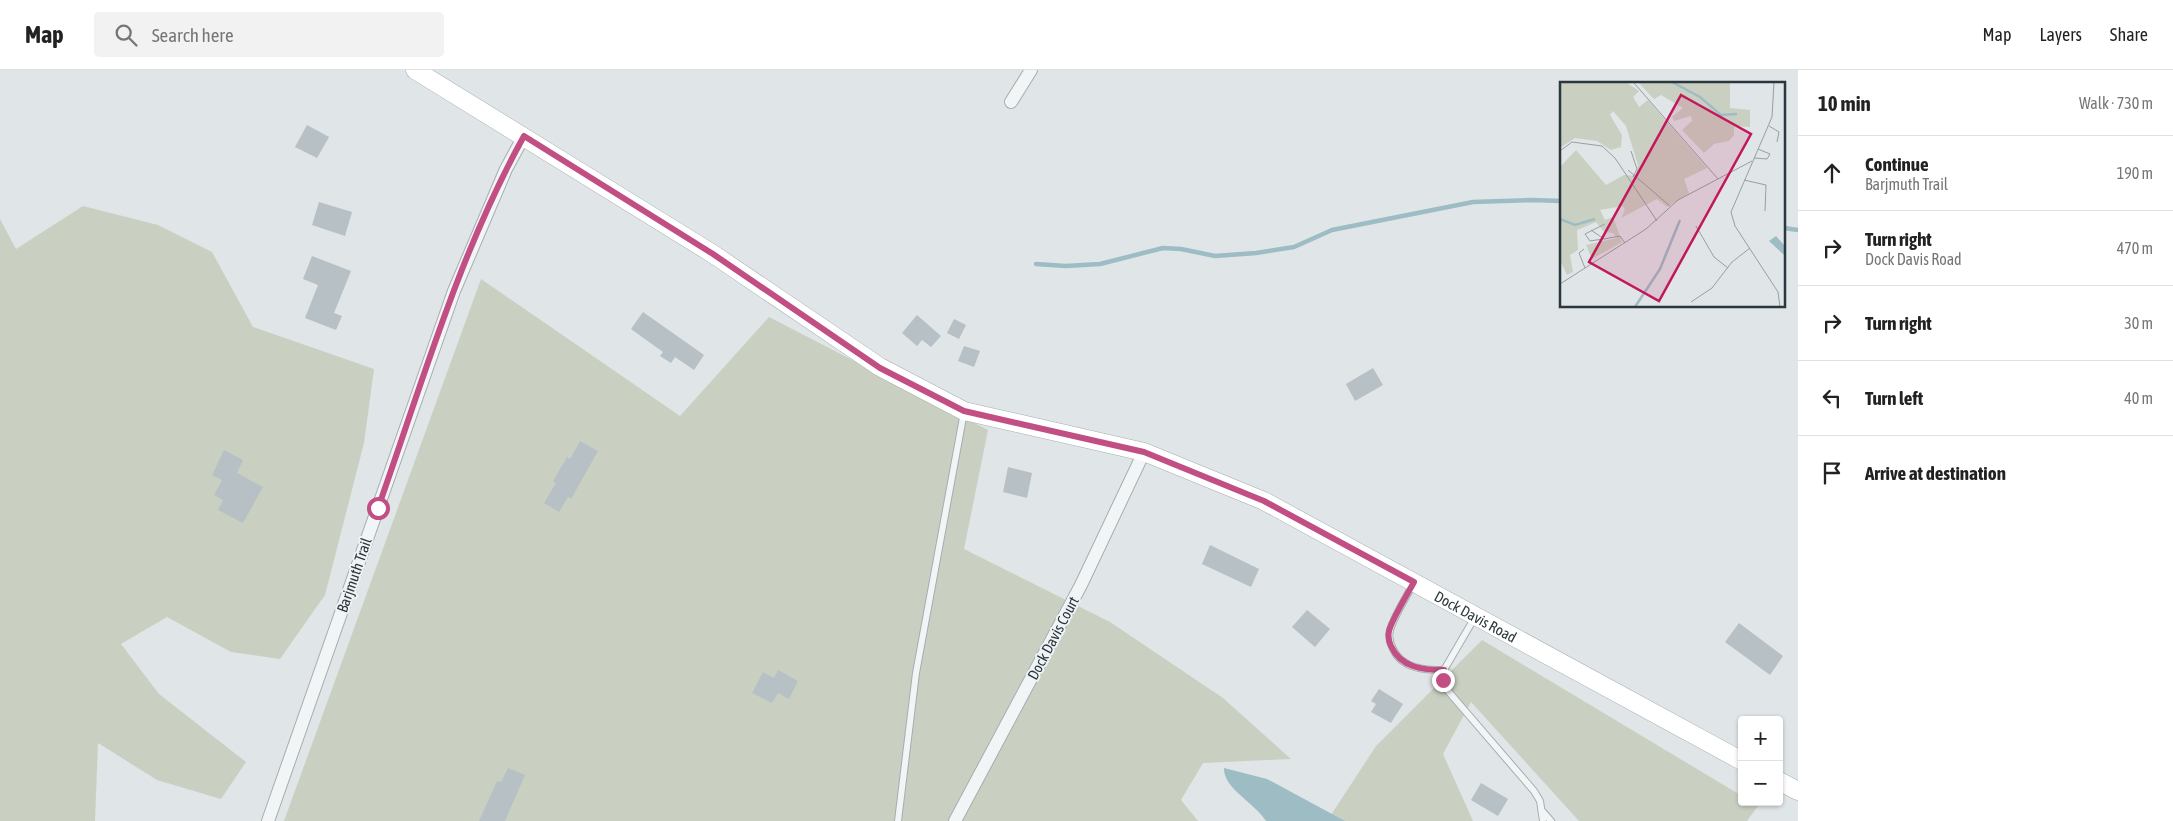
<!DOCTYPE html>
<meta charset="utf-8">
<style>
body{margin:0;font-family:"Asap Condensed",sans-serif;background:#f2f2f2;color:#222}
.controls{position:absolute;right:15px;bottom:15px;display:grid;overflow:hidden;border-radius:5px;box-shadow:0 1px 4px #0004}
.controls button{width:45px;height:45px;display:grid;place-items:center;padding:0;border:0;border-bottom:1px solid #e0e0e0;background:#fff;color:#222;font:25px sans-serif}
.stop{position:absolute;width:15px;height:15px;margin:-11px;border:4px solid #c14f83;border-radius:50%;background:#fff}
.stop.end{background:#c14f83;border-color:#fff;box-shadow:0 1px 5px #0008}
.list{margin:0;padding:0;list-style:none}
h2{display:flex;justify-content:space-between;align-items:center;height:65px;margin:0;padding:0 20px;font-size:21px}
h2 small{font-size:16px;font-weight:400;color:#767676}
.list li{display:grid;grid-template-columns:32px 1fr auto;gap:15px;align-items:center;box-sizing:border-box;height:75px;padding:0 20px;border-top:1px solid #e0e0e0}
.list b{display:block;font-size:19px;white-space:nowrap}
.list p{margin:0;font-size:16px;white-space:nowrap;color:#767676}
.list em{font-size:16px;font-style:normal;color:#767676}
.icon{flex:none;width:28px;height:28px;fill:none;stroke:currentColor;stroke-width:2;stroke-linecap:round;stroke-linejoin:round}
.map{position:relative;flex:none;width:1798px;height:751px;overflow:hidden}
header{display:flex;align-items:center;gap:30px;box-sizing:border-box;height:70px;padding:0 25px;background:#fff;border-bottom:1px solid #e0e0e0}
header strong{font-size:24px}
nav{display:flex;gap:28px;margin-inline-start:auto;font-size:18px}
.search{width:350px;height:45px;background:#f2f2f2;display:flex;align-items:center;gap:12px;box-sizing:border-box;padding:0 18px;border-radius:5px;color:#767676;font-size:19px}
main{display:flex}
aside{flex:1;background:#fff}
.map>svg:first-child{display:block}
.green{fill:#cad0c1}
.water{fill:#9ebcc4}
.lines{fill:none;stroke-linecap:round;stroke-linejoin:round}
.stream{stroke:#9ebcc4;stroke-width:4.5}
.building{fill:#b7c0c4}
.lane-casing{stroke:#a6adb1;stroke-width:8}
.street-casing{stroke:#a6adb1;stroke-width:14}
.secondary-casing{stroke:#a6adb1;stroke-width:19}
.lane{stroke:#f2f5f6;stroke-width:6}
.street{stroke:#f2f5f6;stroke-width:12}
.secondary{stroke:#fff;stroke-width:18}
.route{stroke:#c14f83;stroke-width:6}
.labels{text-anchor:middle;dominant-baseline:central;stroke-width:4;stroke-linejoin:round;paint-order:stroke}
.street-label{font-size:15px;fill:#2a373d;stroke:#eff3f5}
.inset-river{fill:none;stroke:#9ebcc4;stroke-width:2.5}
.inset-road{fill:none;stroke:#979fa3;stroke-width:1}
.view{fill:#c2185b;fill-opacity:0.15;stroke:#c2185b;stroke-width:2.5}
.inset-edge{fill:none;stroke:#2a373d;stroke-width:2.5}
</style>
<header>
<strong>Map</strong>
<div class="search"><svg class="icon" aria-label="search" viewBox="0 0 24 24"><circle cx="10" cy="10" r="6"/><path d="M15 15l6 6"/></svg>Search here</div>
<nav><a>Map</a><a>Layers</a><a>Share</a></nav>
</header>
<main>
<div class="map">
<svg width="1798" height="751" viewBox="0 0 1798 751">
<rect width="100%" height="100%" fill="#e0e5e7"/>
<g class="green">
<polygon points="83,136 158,155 212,182 253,257 374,299 364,373 325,525 280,589 231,582 167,547 121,574 159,624 246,692 221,729 157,710 98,673 95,751 0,751 0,149 16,179"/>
<polygon points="481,209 680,346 769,247 988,360 964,479 1110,552 1223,628 1291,689 1203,693 1181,730 1198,751 284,751"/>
<polygon points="1482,570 1742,726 1742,732 1752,732 1758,736 1747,751 1579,751 1471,632 1443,684 1473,751 1327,751 1376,676"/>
</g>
<path class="water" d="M1224,698L1267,709L1345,751H1266C1255,733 1223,718 1224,698Z"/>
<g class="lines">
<g class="stream">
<polyline points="1784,158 1798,160"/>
<polyline points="1036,194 1066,196 1100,194 1163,178 1181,179 1215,186 1256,183 1294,177 1332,160 1473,132 1531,130 1562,131"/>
</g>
</g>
<g class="building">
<polygon points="307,55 329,67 317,88 295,77"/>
<polygon points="319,132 352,142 345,166 312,155"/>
<polygon points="312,186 351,201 334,243 342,246 336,260 305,248 318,215 303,209"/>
<polygon points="643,242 704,285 694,300 675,287 671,293 660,286 663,282 631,259"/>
<polygon points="917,245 941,266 931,277 922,270 917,276 902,263"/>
<polygon points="954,249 966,255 959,269 947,263"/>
<polygon points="964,276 980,281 974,297 958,291"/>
<polygon points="1373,298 1383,315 1355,331 1346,314"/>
<polygon points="580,371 598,381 571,429 568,427 559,442 544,433 556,413 553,411 567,387 570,389"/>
<polygon points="224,380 243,390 237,403 263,417 243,453 218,440 223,430 214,425 222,410 212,405"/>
<polygon points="1008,397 1032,403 1027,428 1003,422"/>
<polygon points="1210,475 1259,499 1251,517 1202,494"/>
<polygon points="1307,540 1330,559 1315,577 1292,557"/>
<polygon points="1739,553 1783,586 1770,605 1725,572"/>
<polygon points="778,600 798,611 789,629 778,623 772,633 752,623 763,602 774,608"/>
<polygon points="1379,619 1403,634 1391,653 1371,642 1376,634 1371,631"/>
<polygon points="508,698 525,705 505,751 479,751 497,711 501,712"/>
<polygon points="1481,713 1508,729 1498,746 1471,730"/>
</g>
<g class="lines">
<defs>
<g id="lane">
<path d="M1413,514C1406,528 1395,544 1390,560C1388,567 1390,573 1393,579C1402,599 1425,600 1444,600"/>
<polyline points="1475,547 1444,600 1443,610 1448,621 1534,721 1540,731 1543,751"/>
<polyline points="1543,742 1551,751"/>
<polyline points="898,751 916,603 964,342"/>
</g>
<g id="street">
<polyline points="1011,32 1031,0"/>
<polyline points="268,751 454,221 506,99 524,66"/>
<polyline points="955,751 1081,515 1144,382"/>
</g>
<g id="secondary">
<path id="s1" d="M415,0L713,184L880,297L964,341L1144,382L1264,431L1742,691"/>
<polyline points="1779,711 1798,721"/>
</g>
</defs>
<use href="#lane" class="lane-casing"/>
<use href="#street" class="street-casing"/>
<use href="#secondary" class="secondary-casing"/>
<use href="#lane" class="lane"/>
<use href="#street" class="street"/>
<use href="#secondary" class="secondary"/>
</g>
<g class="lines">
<path class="route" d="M378,438C422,314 459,183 524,66L713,184L880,298L964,341L1144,382L1264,431L1414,512C1407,525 1392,549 1389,561C1388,566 1389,572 1391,576C1401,598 1423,600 1444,600L1443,610"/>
</g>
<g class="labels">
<g class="street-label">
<text transform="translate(354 505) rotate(-71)">Barjmuth Trail</text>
<text stroke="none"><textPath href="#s1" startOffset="1202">Dock Davis Road</textPath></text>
<text transform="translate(1053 568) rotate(-62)">Dock Davis Court</text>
</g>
</g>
<g transform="translate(1560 12)">
<rect width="225" height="225" fill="#e0e5e7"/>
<path d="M0,0H66L79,9L73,15L79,25L88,18L147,86L124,97L129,111L107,125L97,117L61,136L65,128L63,124L40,128L45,138L53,135L62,160L32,177L26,163L57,156L53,151L44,150L36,140L17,148L18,168L10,173L13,190L7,193L0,178V85L16,68L46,103L64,93L76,94L78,83L66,44L53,29L50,33L62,53L61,65L51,68L37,59L15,56L0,66ZM78,0H170V26L190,28V45L174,44V53L169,59L154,62L144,71L122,48L132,39L131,34L114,39L112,35L123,26L101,13L94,17Z" fill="#cad0c1"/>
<path d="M216,154L225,164L224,173L209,159Z" fill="#9ebcc4"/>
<path class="inset-river" d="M112,0L140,15L161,33L177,32M0,137L15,143L35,137M75,225L100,187L120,138"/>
<path class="inset-road" d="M214,0L212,35L171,130L175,144L218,210L220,225M74,1L158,97M209,44L219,50L217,60M0,69L12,60L42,64L55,76L97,139M71,69L77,87L73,95M194,76L207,77L210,72L198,67M68,88L110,124M184,98L206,103L205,129M136,144L154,175L168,186M31,148L44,157L60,154L65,161M43,157L30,159L25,152L45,142M24,167L19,171L25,186M0,202L86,147L118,118L192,79M131,220L152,206L172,180L190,166"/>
<path class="view" d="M121,13L191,52L99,219L29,180Z"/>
<rect width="225" height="225" class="inset-edge"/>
</g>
</svg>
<div class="controls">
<button>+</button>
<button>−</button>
</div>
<div class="stop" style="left:378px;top:438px"></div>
<div class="stop end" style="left:1443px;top:610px"></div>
</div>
<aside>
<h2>10 min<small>Walk · 730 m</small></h2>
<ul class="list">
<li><svg class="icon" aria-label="ahead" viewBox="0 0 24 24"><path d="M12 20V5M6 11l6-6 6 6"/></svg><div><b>Continue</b><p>Barjmuth Trail</p></div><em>190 m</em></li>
<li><svg class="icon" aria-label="right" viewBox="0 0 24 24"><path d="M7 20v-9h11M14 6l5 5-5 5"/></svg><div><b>Turn right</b><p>Dock Davis Road</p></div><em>470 m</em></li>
<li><svg class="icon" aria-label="right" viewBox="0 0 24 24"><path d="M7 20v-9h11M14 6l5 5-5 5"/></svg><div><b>Turn right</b></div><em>30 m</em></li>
<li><svg class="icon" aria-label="left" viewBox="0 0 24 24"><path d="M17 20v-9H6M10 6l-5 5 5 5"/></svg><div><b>Turn left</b></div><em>40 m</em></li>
<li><svg class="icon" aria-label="arrive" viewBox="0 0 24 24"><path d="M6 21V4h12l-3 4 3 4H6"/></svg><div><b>Arrive at destination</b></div></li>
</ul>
</aside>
</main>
